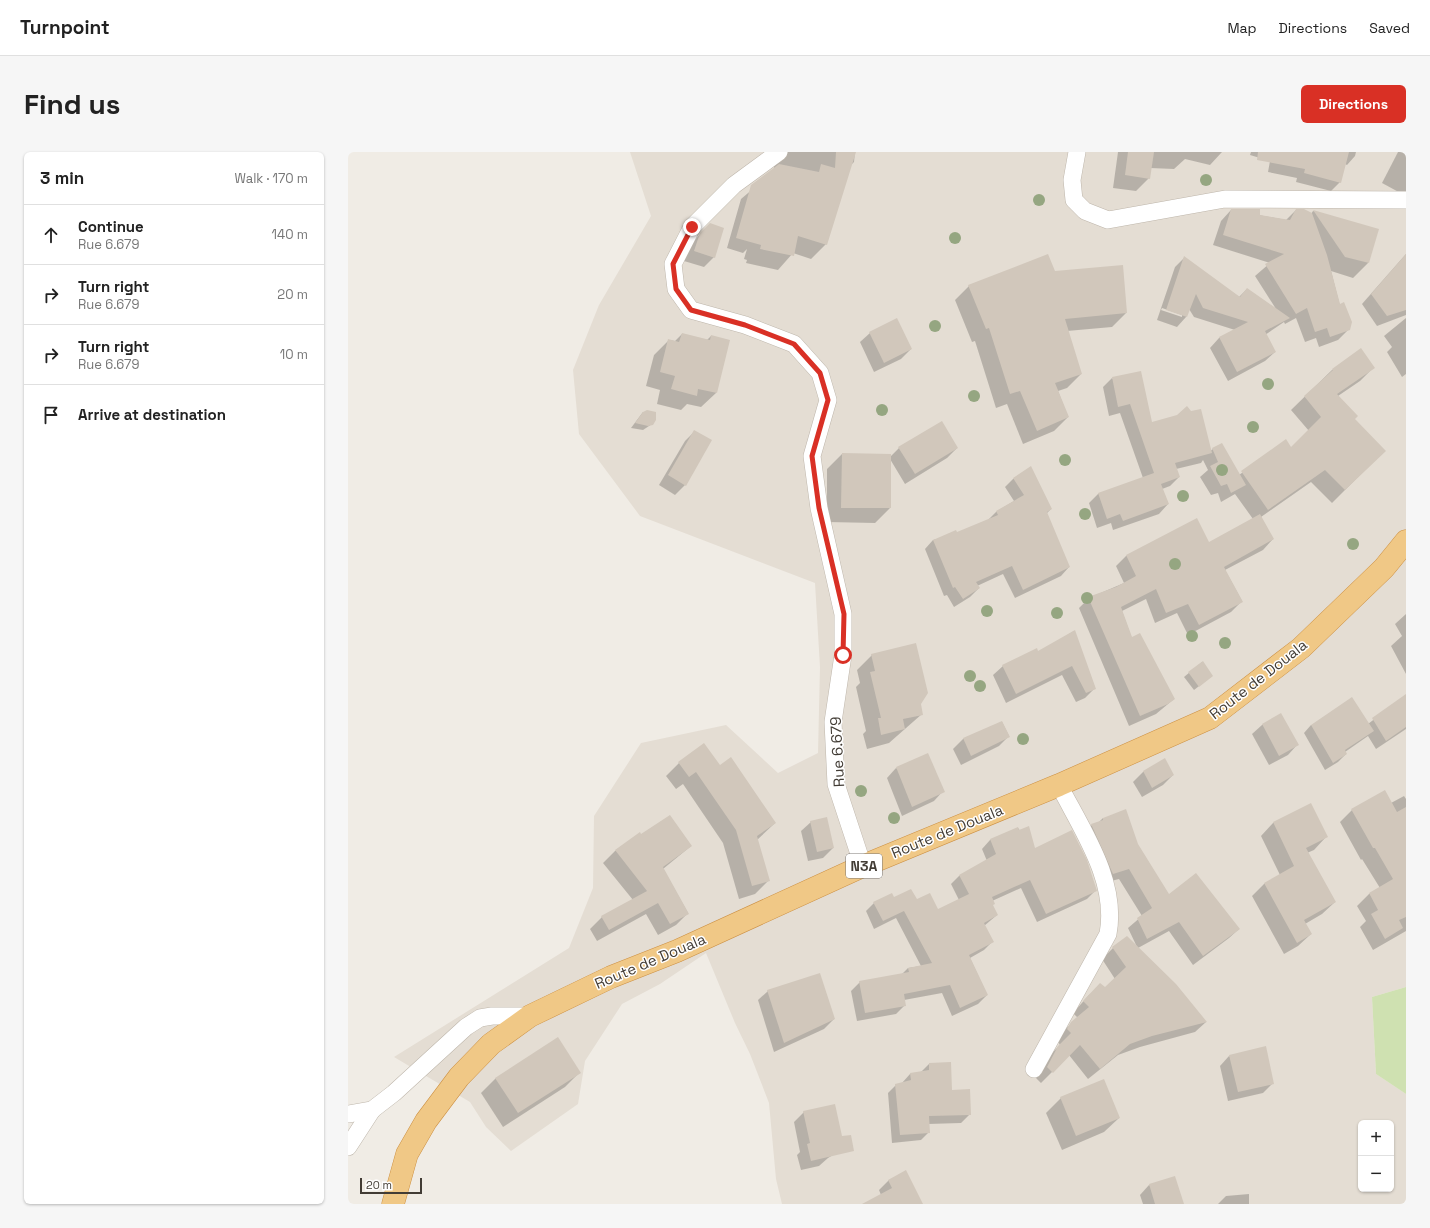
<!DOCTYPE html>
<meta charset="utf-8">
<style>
body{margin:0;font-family:"Space Grotesk",sans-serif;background:#f6f6f6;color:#222}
.controls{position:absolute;right:12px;bottom:12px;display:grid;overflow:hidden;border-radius:6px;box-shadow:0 1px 3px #0004}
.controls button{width:36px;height:36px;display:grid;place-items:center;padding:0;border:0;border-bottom:1px solid #e0e0e0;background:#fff;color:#222;font:20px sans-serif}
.scale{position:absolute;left:12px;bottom:10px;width:62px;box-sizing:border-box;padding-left:4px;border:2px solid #423c35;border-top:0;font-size:11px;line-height:14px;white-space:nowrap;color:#423c35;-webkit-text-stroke:3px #fff;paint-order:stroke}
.stop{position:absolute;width:12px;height:12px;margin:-9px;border:3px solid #d93025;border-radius:50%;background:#fff}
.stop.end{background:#d93025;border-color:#fff;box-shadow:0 1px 4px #0008}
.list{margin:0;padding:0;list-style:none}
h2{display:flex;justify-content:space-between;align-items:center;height:52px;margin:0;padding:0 16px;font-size:17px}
h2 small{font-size:13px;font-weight:400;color:#767676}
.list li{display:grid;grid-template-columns:26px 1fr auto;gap:12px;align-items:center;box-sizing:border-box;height:60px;padding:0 16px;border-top:1px solid #e0e0e0}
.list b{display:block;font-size:15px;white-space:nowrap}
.list p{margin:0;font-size:13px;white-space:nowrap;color:#767676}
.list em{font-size:13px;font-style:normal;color:#767676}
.icon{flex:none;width:22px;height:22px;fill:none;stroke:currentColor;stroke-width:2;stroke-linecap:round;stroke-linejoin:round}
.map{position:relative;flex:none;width:1058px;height:1052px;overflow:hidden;border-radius:6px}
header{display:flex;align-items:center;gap:24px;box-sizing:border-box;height:56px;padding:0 20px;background:#fff;border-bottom:1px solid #e0e0e0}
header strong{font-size:19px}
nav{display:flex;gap:22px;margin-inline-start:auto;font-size:14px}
.intro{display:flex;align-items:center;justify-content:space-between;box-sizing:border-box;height:96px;padding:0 24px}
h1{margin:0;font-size:28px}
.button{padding:10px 18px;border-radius:6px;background:#d93025;color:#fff;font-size:14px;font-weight:700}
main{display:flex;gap:24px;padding:0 24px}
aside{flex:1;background:#fff;border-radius:6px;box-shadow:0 1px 3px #0004}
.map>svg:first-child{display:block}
.residential{fill:#e4ddd3;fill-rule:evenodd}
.green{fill:#cfe1b1}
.shadow{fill:#0003;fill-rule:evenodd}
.building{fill:#d1c7bb}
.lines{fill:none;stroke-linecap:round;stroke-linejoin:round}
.minor-casing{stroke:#beb6ab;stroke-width:18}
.trunk-casing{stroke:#cc9043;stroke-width:23}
.minor{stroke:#fff;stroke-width:17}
.trunk{stroke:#f0c886;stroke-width:22}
.tree{fill:#95a681}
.route{stroke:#d93025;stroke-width:5}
.labels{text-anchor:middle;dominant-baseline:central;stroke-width:3;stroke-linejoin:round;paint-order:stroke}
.shield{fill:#fff;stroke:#7b7672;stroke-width:1}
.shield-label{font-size:14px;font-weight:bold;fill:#423c35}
.street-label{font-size:15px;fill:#423c35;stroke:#fff}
</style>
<header>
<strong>Turnpoint</strong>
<nav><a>Map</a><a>Directions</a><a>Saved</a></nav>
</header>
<div class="intro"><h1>Find us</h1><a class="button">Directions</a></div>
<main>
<aside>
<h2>3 min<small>Walk · 170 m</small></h2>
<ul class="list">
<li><svg class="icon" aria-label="ahead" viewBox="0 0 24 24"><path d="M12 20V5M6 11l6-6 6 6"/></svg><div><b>Continue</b><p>Rue 6.679</p></div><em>140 m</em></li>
<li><svg class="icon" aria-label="right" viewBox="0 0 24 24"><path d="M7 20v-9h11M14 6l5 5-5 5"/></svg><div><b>Turn right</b><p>Rue 6.679</p></div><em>20 m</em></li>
<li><svg class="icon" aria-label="right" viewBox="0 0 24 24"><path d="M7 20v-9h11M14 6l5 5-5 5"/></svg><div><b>Turn right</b><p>Rue 6.679</p></div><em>10 m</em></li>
<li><svg class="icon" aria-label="arrive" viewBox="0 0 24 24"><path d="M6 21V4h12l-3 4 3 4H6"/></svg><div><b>Arrive at destination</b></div></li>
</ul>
</aside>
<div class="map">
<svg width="1058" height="1052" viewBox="0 0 1058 1052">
<rect width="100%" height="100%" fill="#f0ece5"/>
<path class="residential" d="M282,0H1058V835L1024,845L1028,922L1058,942V1052H434L428,1027L421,951L402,902L387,871L358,801L312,832L274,852L237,909L230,952L163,999L138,975L122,950L46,905L221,796L245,736L246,664L293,591L378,573L430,621L470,601L472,515L467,431L292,364L231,282L225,218L251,153L303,64ZM1013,971H1043V1037H1013Z"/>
<polygon class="green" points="1058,835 1058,942 1028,922 1024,845"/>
<g class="shadow">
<polygon points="430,0 507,0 506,10 502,14 478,92 463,107 445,101 430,118 398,111 399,108 396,107 399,97 395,101 379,96 393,47 426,19 426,12"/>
<polygon points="770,0 874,0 862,13 837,7 826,17 802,16 801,26 788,39 765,36"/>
<polygon points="903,0 1008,0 1007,4 999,13 997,12 992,30 983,39 948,30 949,26 920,20 922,9 902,3"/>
<polygon points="1050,0 1058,0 1058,44 1034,31"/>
<path d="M883,58L938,68L948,58L963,62L965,59L1029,78L1020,111L1005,126L983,119L992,154L1001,177L990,188L971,195L968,186L957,190L948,166L937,172L936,170L917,183L927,200L917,209L880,229L862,196L871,186L887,178L846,165L841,157L838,165L829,175L809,168L827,115L836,106L891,145L899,137L928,157L907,124L922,111L865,93L873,69ZM814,156L834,163V165L813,158Z"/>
<polygon points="362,72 366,105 356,115 336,109 343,92"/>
<polygon points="1058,102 1058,163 1029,174 1014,152"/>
<polygon points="706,120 778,161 764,175 719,179 733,222 719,236 710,239 720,265 706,279 675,292 659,252 648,256 627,189 624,190 607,148 621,134"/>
<polygon points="1058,166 1058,222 1054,225 1039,200 1044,195 1036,184"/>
<polygon points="522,181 563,197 553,207 526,220 512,190"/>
<polygon points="334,182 359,188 363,184 368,241 353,255 339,252 333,258 309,252 312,238 298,234 306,203 321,188 327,189"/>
<polygon points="1013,198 1025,216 1012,229 990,244 1005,267 1036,299 984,351 963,330 913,365 925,387 915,398 877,418 894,449 883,460 840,483 829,461 807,471 798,447 774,459 784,487 826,547 808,562 781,574 731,456 741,446 776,431 768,414 778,404 848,368 860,392 905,367 887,342 873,350 870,341 863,343 852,325 860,318 855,308 853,311 828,317 831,325 822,334 814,337 820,352 811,362 765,378 763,371 749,376 741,351 750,342 795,326 772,261 761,264 755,235 764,226 803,271 862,299 865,297 891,323 938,289 943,296 961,279 943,258 984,218"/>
<polygon points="295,260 304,272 295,278 283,276"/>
<polygon points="346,280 337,333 327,343 311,333 337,289"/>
<polygon points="551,296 609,296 599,306 557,332 542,307 542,356 527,371 479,370 479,317 494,302 542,305"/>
<polygon points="682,316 703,357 698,362 721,415 713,424 667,446 655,422 629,434 631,436 622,445 606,455 599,443 596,444 577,397 585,388 609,382 640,368 648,360 666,349 657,335 665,327"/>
<polygon points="1058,462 1058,522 1043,494 1054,484 1047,472"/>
<polygon points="726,479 747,536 737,546 728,550 714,523 658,551 645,523 655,514 690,501"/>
<polygon points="524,503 572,552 574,562 541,591 519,597 515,582 518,579 508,535 512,531 509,518"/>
<polygon points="854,510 864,524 846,538 836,525"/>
<polygon points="1058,543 1058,577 1028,597 1020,584 997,600 998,602 990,610 977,618 956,581 963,573 1020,572"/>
<polygon points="933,563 949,593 940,603 921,613 904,582 914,573"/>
<polygon points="654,570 661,584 651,594 613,613 605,597 615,587"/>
<polygon points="817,608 825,623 815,633 794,645 785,630 795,620"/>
<polygon points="331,611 371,614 427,671 409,688 420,729 407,742 391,747 375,691 335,632 328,637 318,624"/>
<polygon points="548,616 595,639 586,649 554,664 539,626"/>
<polygon points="1056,644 1058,647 1058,779 1025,798 1012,775 1018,769 1009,754 1021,742 1032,736 1014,707 1013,708 992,670 1004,658 1043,651"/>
<polygon points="962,653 978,685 966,698 959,701 987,750 974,762 957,772 963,782 950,794 936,802 904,744 916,732 932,723 913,684 925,671"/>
<polygon points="755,666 789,693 820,744 891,777 881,786 845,813 821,779 790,796 858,870 847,880 792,895 770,903 740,927 721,903 693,931 688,926 699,906 712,893 709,888 712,882 730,866 725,861 741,843 757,836 767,827 754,807 765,796 789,795 780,776 794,764 771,727 755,731 734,682 744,673 751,670"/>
<polygon points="463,670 485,696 475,706 460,709 453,679"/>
<polygon points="670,676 687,697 747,739 739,747 689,770 673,736 644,749 644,754 649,763 636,774 644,790 636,798 622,806 639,843 630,852 604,864 594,841 556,848 557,853 548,862 509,869 503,839 512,830 554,822 560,816 573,814 548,766 526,777 518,759 526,751 546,747 568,749 590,758 611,748 603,732 611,724 639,709 634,697 642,688"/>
<polygon points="291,682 343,694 315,717 340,761 328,773 310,783 298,762 249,789 242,777 254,765 285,748 255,711 267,699"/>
<polygon points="420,839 486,867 476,877 426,900 410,848"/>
<polygon points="881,904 925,931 915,941 880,949 872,914"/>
<polygon points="581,912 622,962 613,971 580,972 581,980 573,988 544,991 540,941 548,933 554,931 562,922 573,920"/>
<polygon points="231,921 217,935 155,975 133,941 148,926"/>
<polygon points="713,946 771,966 756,980 714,998 698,961"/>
<polygon points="456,960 485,1003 480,1006 471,1014 453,1018 449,1003 452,1000 446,970"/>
<polygon points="541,1028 574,1052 519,1052 533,1043 531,1038"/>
<polygon points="801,1033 835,1052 795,1052 792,1043"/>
<polygon points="901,1042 901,1052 870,1052 878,1044"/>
</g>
<g class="building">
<polygon points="488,0 508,0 479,93 450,84 446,104 412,97 413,93 388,86 403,33 431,12 471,20 473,12 487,16"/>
<polygon points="780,0 806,0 802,27 777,23"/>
<polygon points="910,0 1001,0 993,31 956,21 957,17 909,8"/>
<polygon points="883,57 912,57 912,63 942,68 948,57 956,57 964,61 979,103 992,152 996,150 1004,170 1002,178 982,185 979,176 967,180 959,156 948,162 917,112 936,102 875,83"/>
<polygon points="965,58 1031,77 1021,111 997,105"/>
<polygon points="362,71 376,76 367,106 346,99 352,81"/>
<polygon points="700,102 707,119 775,113 779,161 717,167 734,222 707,231 721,265 689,279 672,239 662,242 641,176 638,177 620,133"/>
<polygon points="1058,102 1058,158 1039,164 1023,142"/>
<polygon points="836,104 892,145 899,136 942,166 917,179 928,200 889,220 871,185 900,170 855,156 848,142 839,165 818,158"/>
<polygon points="549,166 564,197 536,211 521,180"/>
<polygon points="334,181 362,188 363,183 382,188 369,241 350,237 349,244 323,237 327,224 312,220 320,187 331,190"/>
<polygon points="1013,196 1027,216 989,242 1010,264 1007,267 1038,299 997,338 977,318 920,358 893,319 938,287 943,295 973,265 956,244 985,218 984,217"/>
<polygon points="793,219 804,270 829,263 839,254 843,259 853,257 864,301 827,311 832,325 813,332 821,352 775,369 772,362 759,367 750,341 806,321 782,252 770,255 764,225"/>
<polygon points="299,258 308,260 308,268 305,273 300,274 287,271 295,260"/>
<polygon points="594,269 610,296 567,322 550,295"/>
<polygon points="346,278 364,288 338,334 320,323"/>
<polygon points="874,291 898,333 883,341 879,332 873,334 862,314 870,310 864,296"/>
<polygon points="494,301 543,302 543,356 493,356"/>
<polygon points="683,314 704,357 699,360 722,415 675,438 664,414 628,430 632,436 615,447 607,435 605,436 585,388 608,378 609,380 650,363 648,359 676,343 665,326"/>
<polygon points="912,362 926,387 876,415 895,450 851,473 840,452 818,461 808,437 773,455 784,485 792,481 827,547 820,552 792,564 740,445 768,435 788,424 778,403 849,366 861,390"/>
<polygon points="727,478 748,537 738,541 724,514 668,542 654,513 689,496 690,499"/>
<polygon points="568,491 580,541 573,552 575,563 555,567 557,577 533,583 530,566 533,566 522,520 527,519 523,502"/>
<polygon points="855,509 865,524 851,535 840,520"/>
<polygon points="1058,542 1058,575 1038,589 1024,566"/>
<polygon points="1004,545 1026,579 997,598 999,602 985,611 963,573"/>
<polygon points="933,561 951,593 931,604 914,572"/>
<polygon points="654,569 662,585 623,604 615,586"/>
<polygon points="356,591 372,613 383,605 428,671 409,684 422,729 404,734 388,678 348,620 341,625 330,610"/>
<polygon points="580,601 597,640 564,655 548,615"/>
<polygon points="817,606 826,623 804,636 795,619"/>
<polygon points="1037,638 1049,660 1058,655 1058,765 1051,768 1055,776 1037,787 1023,762 1030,758 1021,741 1045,727 1027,696 1025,696 1003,657"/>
<polygon points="963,651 980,685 958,696 988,750 956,768 964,782 949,791 916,731 946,714 925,670"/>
<polygon points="778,657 790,692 821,742 848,721 892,777 855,804 831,770 799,787 789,766 804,756 781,717 765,722 743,672 755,668 755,666"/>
<polygon points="322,663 344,694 315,715 341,762 322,772 310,751 261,778 253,764 299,739 267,698 292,680 293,682"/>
<polygon points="479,665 486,696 469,700 462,669"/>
<polygon points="681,674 687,696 724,678 739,708 749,739 698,762 682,728 644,745 647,752 645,753 650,763 636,771 646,790 621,803 640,843 612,856 602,833 556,842 558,854 517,861 511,829 561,820 560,816 584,811 556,759 535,769 525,750 544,741 546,745 563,737 569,747 582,741 590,757 621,742 611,723 648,702 642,687 670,675 671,678"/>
<polygon points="779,784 828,832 859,870 804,884 782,892 752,917 732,893 705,921 699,915 710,894 723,881 719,877 723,870 741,855 735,849 752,831 757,835 778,815 764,795"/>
<polygon points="472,821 487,867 436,891 419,838"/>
<polygon points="210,885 233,921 170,961 147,926"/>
<polygon points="918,894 926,932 890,940 881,903"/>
<polygon points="603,910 604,938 622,937 623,963 581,964 582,981 552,983 547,932 563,928 562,921 581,918 581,911"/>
<polygon points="756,927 772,966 728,984 712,945"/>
<polygon points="487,952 494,984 503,983 506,999 463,1009 459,992 462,991 455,959"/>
<polygon points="558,1018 575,1052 514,1052 544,1036 540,1028"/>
<polygon points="827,1024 836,1052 807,1052 801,1032"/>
</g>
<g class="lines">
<defs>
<g id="minor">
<polyline points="431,0 386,33 344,75 325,112 328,137 343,158 397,173 446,192 472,221 480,248 464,304 471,356 495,462 495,503 485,570 488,632 515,714"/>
<polyline points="729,0 724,28 726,48 737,59 760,68 877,47 1058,48"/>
<path d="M686,917L760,782C770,729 734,678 711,633"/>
<polyline points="0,962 24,958 46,941 118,875 132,866 144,864 182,864"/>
<polyline points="0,995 24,958"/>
</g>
<polyline id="trunk" points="45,1052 59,1002 78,969 111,925 143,892 182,864 263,825 329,799 515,714 711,633 862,566 953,496 1036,416 1058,389"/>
</defs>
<use href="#minor" class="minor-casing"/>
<use href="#trunk" class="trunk-casing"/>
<use href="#minor" class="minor"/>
<use href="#trunk" class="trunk"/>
</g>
<g class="tree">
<circle cx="858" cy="28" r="6"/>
<circle cx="691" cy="48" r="6"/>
<circle cx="607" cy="86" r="6"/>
<circle cx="587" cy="174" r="6"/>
<circle cx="920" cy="232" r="6"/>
<circle cx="626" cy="244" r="6"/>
<circle cx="534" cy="258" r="6"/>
<circle cx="905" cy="275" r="6"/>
<circle cx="717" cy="308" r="6"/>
<circle cx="874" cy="318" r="6"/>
<circle cx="835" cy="344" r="6"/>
<circle cx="737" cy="362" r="6"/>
<circle cx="1005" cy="392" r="6"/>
<circle cx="827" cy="412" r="6"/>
<circle cx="739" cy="446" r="6"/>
<circle cx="639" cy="459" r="6"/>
<circle cx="709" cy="461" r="6"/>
<circle cx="844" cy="484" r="6"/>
<circle cx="877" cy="491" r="6"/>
<circle cx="622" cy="524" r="6"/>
<circle cx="632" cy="534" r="6"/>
<circle cx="675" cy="587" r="6"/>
<circle cx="513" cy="639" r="6"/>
<circle cx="546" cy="666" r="6"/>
</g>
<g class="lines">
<polyline class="route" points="344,75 325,112 328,137 343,158 397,173 446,192 472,221 480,248 464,304 471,356 496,462 495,503"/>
</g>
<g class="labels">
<rect class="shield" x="498" y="702" width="36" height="24" rx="3"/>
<g class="shield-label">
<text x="516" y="714">N3A</text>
</g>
<g class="street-label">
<text transform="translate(910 527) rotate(-38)">Route de Douala</text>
<text transform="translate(489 600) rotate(-93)">Rue 6.679</text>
<text transform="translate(599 679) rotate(-22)">Route de Douala</text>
<text transform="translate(302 809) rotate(-23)">Route de Douala</text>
</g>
</g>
</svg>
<div class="controls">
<button>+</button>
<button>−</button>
</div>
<div class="scale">20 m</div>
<div class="stop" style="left:495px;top:503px"></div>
<div class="stop end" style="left:344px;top:75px"></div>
</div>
</main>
